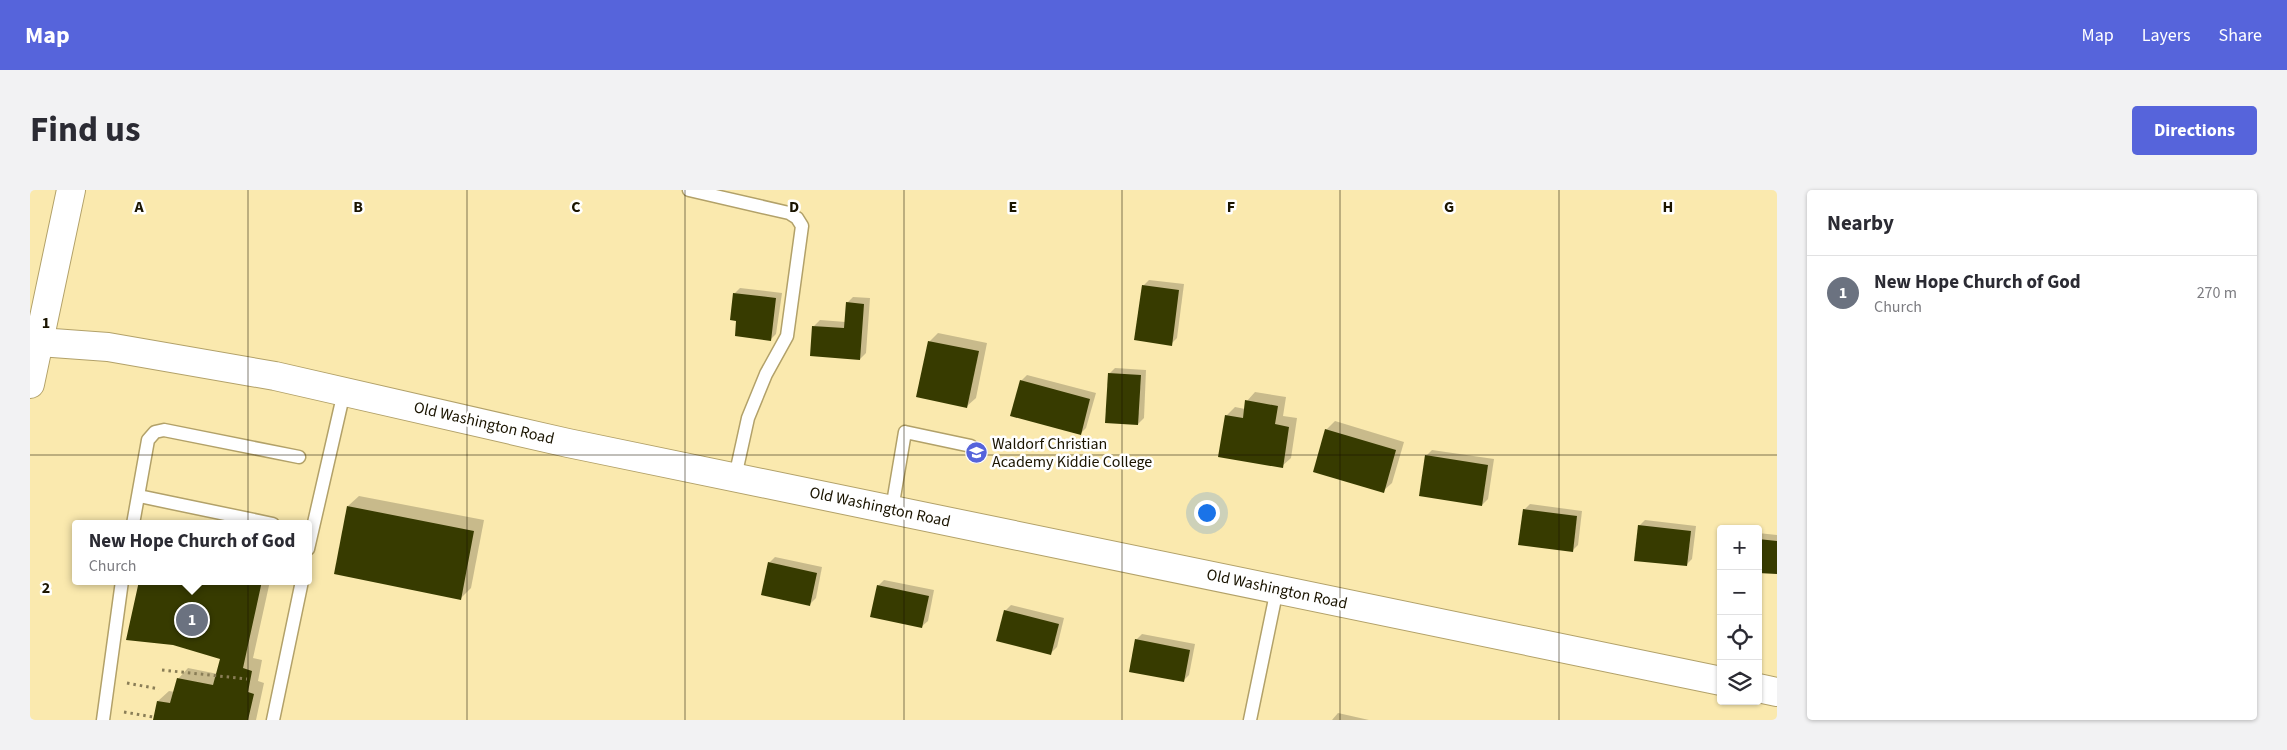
<!DOCTYPE html>
<meta charset="utf-8">
<style>
body{margin:0;font-family:"Source Sans 3",sans-serif;background:#f2f2f3;color:#2b2b33}
.controls{position:absolute;right:15px;bottom:15px;display:grid;overflow:hidden;border-radius:5px;box-shadow:0 1px 4px #0004}
.controls button{width:45px;height:45px;display:grid;place-items:center;padding:0;border:0;border-bottom:1px solid #e1e1e2;background:#fff;color:#2b2b33;font:25px sans-serif}
.you{position:absolute;left:1176px;top:322px;width:18px;height:18px;margin:-12px;border:4px solid #fff;border-radius:50%;background:#1a73e8;box-shadow:0 0 0 8px #1a73e833}
.badge{display:grid;place-items:center;width:32px;height:32px;border-radius:50%;background:#5664db;color:#fff;font-size:16px;font-weight:700}
.pin{position:absolute;translate:-50% -50%;border:2px solid #fff;box-shadow:0 1px 5px #0006}
.popup{position:absolute;left:42px;top:330px;width:240px;height:65px;box-sizing:border-box;display:grid;place-content:center;border-radius:5px;background:#fff;filter:drop-shadow(0 1px 4px #0005);font-size:16px;white-space:nowrap;color:#7c7c81}
.popup b{font-size:19px;color:#2b2b33}
.popup::after{content:'';position:absolute;left:50%;top:100%;margin-left:-10px;border:10px solid transparent;border-top-color:#fff}
.list{margin:0;padding:0;list-style:none}
h2{display:flex;justify-content:space-between;align-items:center;height:65px;margin:0;padding:0 20px;font-size:21px}
h2 small{font-size:16px;font-weight:400;color:#7c7c81}
.list li{display:grid;grid-template-columns:32px 1fr auto;gap:15px;align-items:center;box-sizing:border-box;height:75px;padding:0 20px;border-top:1px solid #e1e1e2}
.list b{display:block;font-size:19px;white-space:nowrap}
.list p{margin:0;font-size:16px;white-space:nowrap;color:#7c7c81}
.list em{font-size:16px;font-style:normal;color:#7c7c81}
.icon{flex:none;width:28px;height:28px;fill:none;stroke:currentColor;stroke-width:2;stroke-linecap:round;stroke-linejoin:round}
.map{position:relative;flex:none;width:1747px;height:530px;overflow:hidden;border-radius:5px}
header{display:flex;align-items:center;gap:30px;box-sizing:border-box;height:70px;padding:0 25px;background:#5664db;color:#fff}
header strong{font-size:24px}
nav{display:flex;gap:28px;margin-inline-start:auto;font-size:18px}
.intro{display:flex;align-items:center;justify-content:space-between;box-sizing:border-box;height:120px;padding:0 30px}
h1{margin:0;font-size:35px}
.button{padding:12px 22px;border-radius:5px;background:#5664db;color:#fff;font-size:18px;font-weight:700}
main{display:flex;gap:30px;padding:0 30px}
aside{flex:1;background:#fff;border-radius:5px;box-shadow:0 1px 4px #0004}
.map>svg:first-child{display:block}
.shadow{fill:#0003}
.building{fill:#373b00}
.lines{fill:none;stroke-linecap:round;stroke-linejoin:round}
.lane-casing{stroke:#b2a169;stroke-width:15}
.secondary-casing{stroke:#b2a169;stroke-width:30}
.path{stroke:#897d56;stroke-width:3;stroke-dasharray:2.5 4;stroke-linecap:butt}
.lane{stroke:#fff;stroke-width:12}
.secondary{stroke:#fff;stroke-width:28}
.grid{fill:none;stroke:#1a1400;stroke-width:1;stroke-opacity:0.55}
.labels{text-anchor:middle;dominant-baseline:central;stroke-width:5;stroke-linejoin:round;paint-order:stroke}
.street-label{font-size:16px;fill:#1a1400;stroke:#fff}
.poi-label{font-size:16px;fill:#1a1400;stroke:#fff;text-anchor:start}
.grid-label{font-size:16px;text-anchor:middle;font-weight:bold;fill:#1a1400;stroke:#fff;stroke-width:5;stroke-linejoin:round;paint-order:stroke}
</style>
<header>
<strong>Map</strong>
<nav><a>Map</a><a>Layers</a><a>Share</a></nav>
</header>
<div class="intro"><h1>Find us</h1><a class="button">Directions</a></div>
<main>
<div class="map">
<svg width="1747" height="530" viewBox="0 0 1747 530">
<rect width="100%" height="100%" fill="#fae9ae"/>
<g class="shadow">
<polygon points="1119,90 1154,94 1147,148 1141,154 1113,96"/>
<polygon points="710,98 752,103 746,144 740,150 708,130 704,104"/>
<polygon points="823,107 840,108 836,163 830,169 784,136 790,130 816,132 817,113"/>
<polygon points="908,143 957,153 946,208 937,216 888,206 900,151"/>
<polygon points="1085,178 1116,180 1114,228 1108,234 1079,184"/>
<polygon points="997,185 1066,203 1056,238 1050,244 991,191"/>
<polygon points="1225,202 1256,207 1253,226 1267,228 1261,268 1252,276 1196,226 1205,217 1215,219 1217,211"/>
<polygon points="1305,231 1374,252 1362,293 1353,301 1296,240"/>
<polygon points="1402,260 1464,269 1458,309 1452,315 1396,266"/>
<polygon points="329,306 454,330 441,398 431,408 318,316"/>
<polygon points="1500,314 1552,321 1548,355 1542,361 1494,320"/>
<polygon points="1615,330 1666,336 1662,369 1656,375 1609,336"/>
<polygon points="1728,343 1747,345 1747,383 1728,382"/>
<polygon points="745,367 792,377 786,408 780,414 739,373"/>
<polygon points="854,390 904,400 898,431 891,437 848,396"/>
<polygon points="110,391 240,391 223,468 232,470 228,491 234,493 226,530 124,530 128,511 139,501 145,502 148,489 158,478 188,484 192,468"/>
<polygon points="981,415 1034,428 1027,457 1021,463 975,421"/>
<polygon points="1112,444 1165,454 1159,485 1153,491 1106,450"/>
<polygon points="1308,523 1339,530 1302,530"/>
</g>
<g class="building">
<polygon points="1112,95 1149,100 1142,156 1104,150"/>
<polygon points="703,103 746,108 741,151 705,146 706,131 700,130"/>
<polygon points="816,112 834,114 830,170 780,166 782,136 814,138"/>
<polygon points="898,151 949,161 937,218 886,207"/>
<polygon points="1078,183 1111,185 1108,235 1075,233"/>
<polygon points="990,190 1060,209 1051,245 980,226"/>
<polygon points="1215,210 1248,216 1245,234 1259,237 1253,278 1188,267 1195,225 1213,228"/>
<polygon points="1295,239 1366,260 1354,303 1283,282"/>
<polygon points="1395,265 1458,275 1452,316 1389,306"/>
<polygon points="317,316 444,341 431,410 304,384"/>
<polygon points="1493,319 1547,326 1543,362 1488,355"/>
<polygon points="1608,335 1661,341 1657,376 1604,371"/>
<polygon points="1728,349 1747,351 1747,384 1728,383"/>
<polygon points="738,372 787,383 780,416 731,405"/>
<polygon points="109,391 232,391 213,478 222,481 218,502 224,504 218,530 123,530 127,511 140,513 147,488 183,495 190,469 143,455 96,450"/>
<polygon points="847,395 899,406 892,438 840,427"/>
<polygon points="974,420 1029,434 1021,465 966,451"/>
<polygon points="1105,449 1160,460 1154,492 1099,482"/>
</g>
<g class="lines">
<defs>
<g id="lane">
<polyline points="659,0 759,23 767,28 772,36 757,146 736,184 718,228 705,287"/>
<polyline points="109,306 243,334"/>
<polyline points="862,319 875,242 941,256"/>
<polyline points="103,334 118,250 125,242 134,240 269,267"/>
<polyline points="278,359 314,202"/>
<polyline points="73,530 92,391"/>
<polyline points="243,530 272,391"/>
<polyline points="1220,530 1247,399"/>
</g>
<g id="secondary">
<polyline points="9,152 78,157 245,186 538,253 1691,491"/>
<polyline points="0,194 41,0"/>
<polyline points="1728,498 1747,502"/>
</g>
</defs>
<use href="#lane" class="lane-casing"/>
<use href="#secondary" class="secondary-casing"/>
<g class="path">
<polyline points="132,480 217,489"/>
<polyline points="97,493 129,499"/>
<polyline points="94,522 123,527"/>
</g>
<use href="#lane" class="lane"/>
<use href="#secondary" class="secondary"/>
</g>
<path class="grid" d="M218,0V530M437,0V530M655,0V530M874,0V530M1092,0V530M1310,0V530M1529,0V530M0,265H1747"/>
<defs>
<symbol id="school-disc" viewBox="-11 -11 22 22"><circle r="9.5" fill="#5664db" stroke="#fff"/><path d="M0-5L7-2L0 1L-7-2ZM-4 1L0 2.5L4 1V4Q0 6-4 4Z" fill="#fff"/></symbol>
</defs>
<g fill-rule="evenodd">
<use href="#school-disc" x="934" y="250" width="25" height="25"/>
</g>
<g class="labels">
<g class="street-label">
<text transform="translate(454 233) rotate(13)">Old Washington Road</text>
<text transform="translate(850 317) rotate(12)">Old Washington Road</text>
<text transform="translate(1247 399) rotate(12)">Old Washington Road</text>
</g>
<g class="poi-label">
<text x="962" y="254">Waldorf Christian<tspan x="962" dy="18">Academy Kiddie College</tspan></text>
</g>
</g>
<g class="grid-label">
<text x="109" y="22">A</text>
<text x="328" y="22">B</text>
<text x="546" y="22">C</text>
<text x="764" y="22">D</text>
<text x="983" y="22">E</text>
<text x="1201" y="22">F</text>
<text x="1419" y="22">G</text>
<text x="1638" y="22">H</text>
<text x="16" y="138">1</text>
<text x="16" y="403">2</text>
</g>
</svg>
<div class="controls">
<button>+</button>
<button>−</button>
<button><svg class="icon" aria-label="locate" viewBox="0 0 24 24"><circle cx="12" cy="12" r="6"/><path d="M12 2v4M12 18v4M2 12h4M18 12h4"/></svg></button>
<button><svg class="icon" aria-label="layers" viewBox="0 0 24 24"><path d="M12 4l9 5-9 5-9-5zM3 14l9 5 9-5"/></svg></button>
</div>
<div class="you"></div>
<div class="pin badge" style="left:162px;top:430px;background:#6b7280">1</div>
<div class="popup"><b>New Hope Church of God</b>Church</div>
</div>
<aside>
<h2>Nearby<small></small></h2>
<ul class="list">
<li><span class="badge" style="background:#6b7280">1</span><div><b>New Hope Church of God</b><p>Church</p></div><em>270 m</em></li>
</ul>
</aside>
</main>
